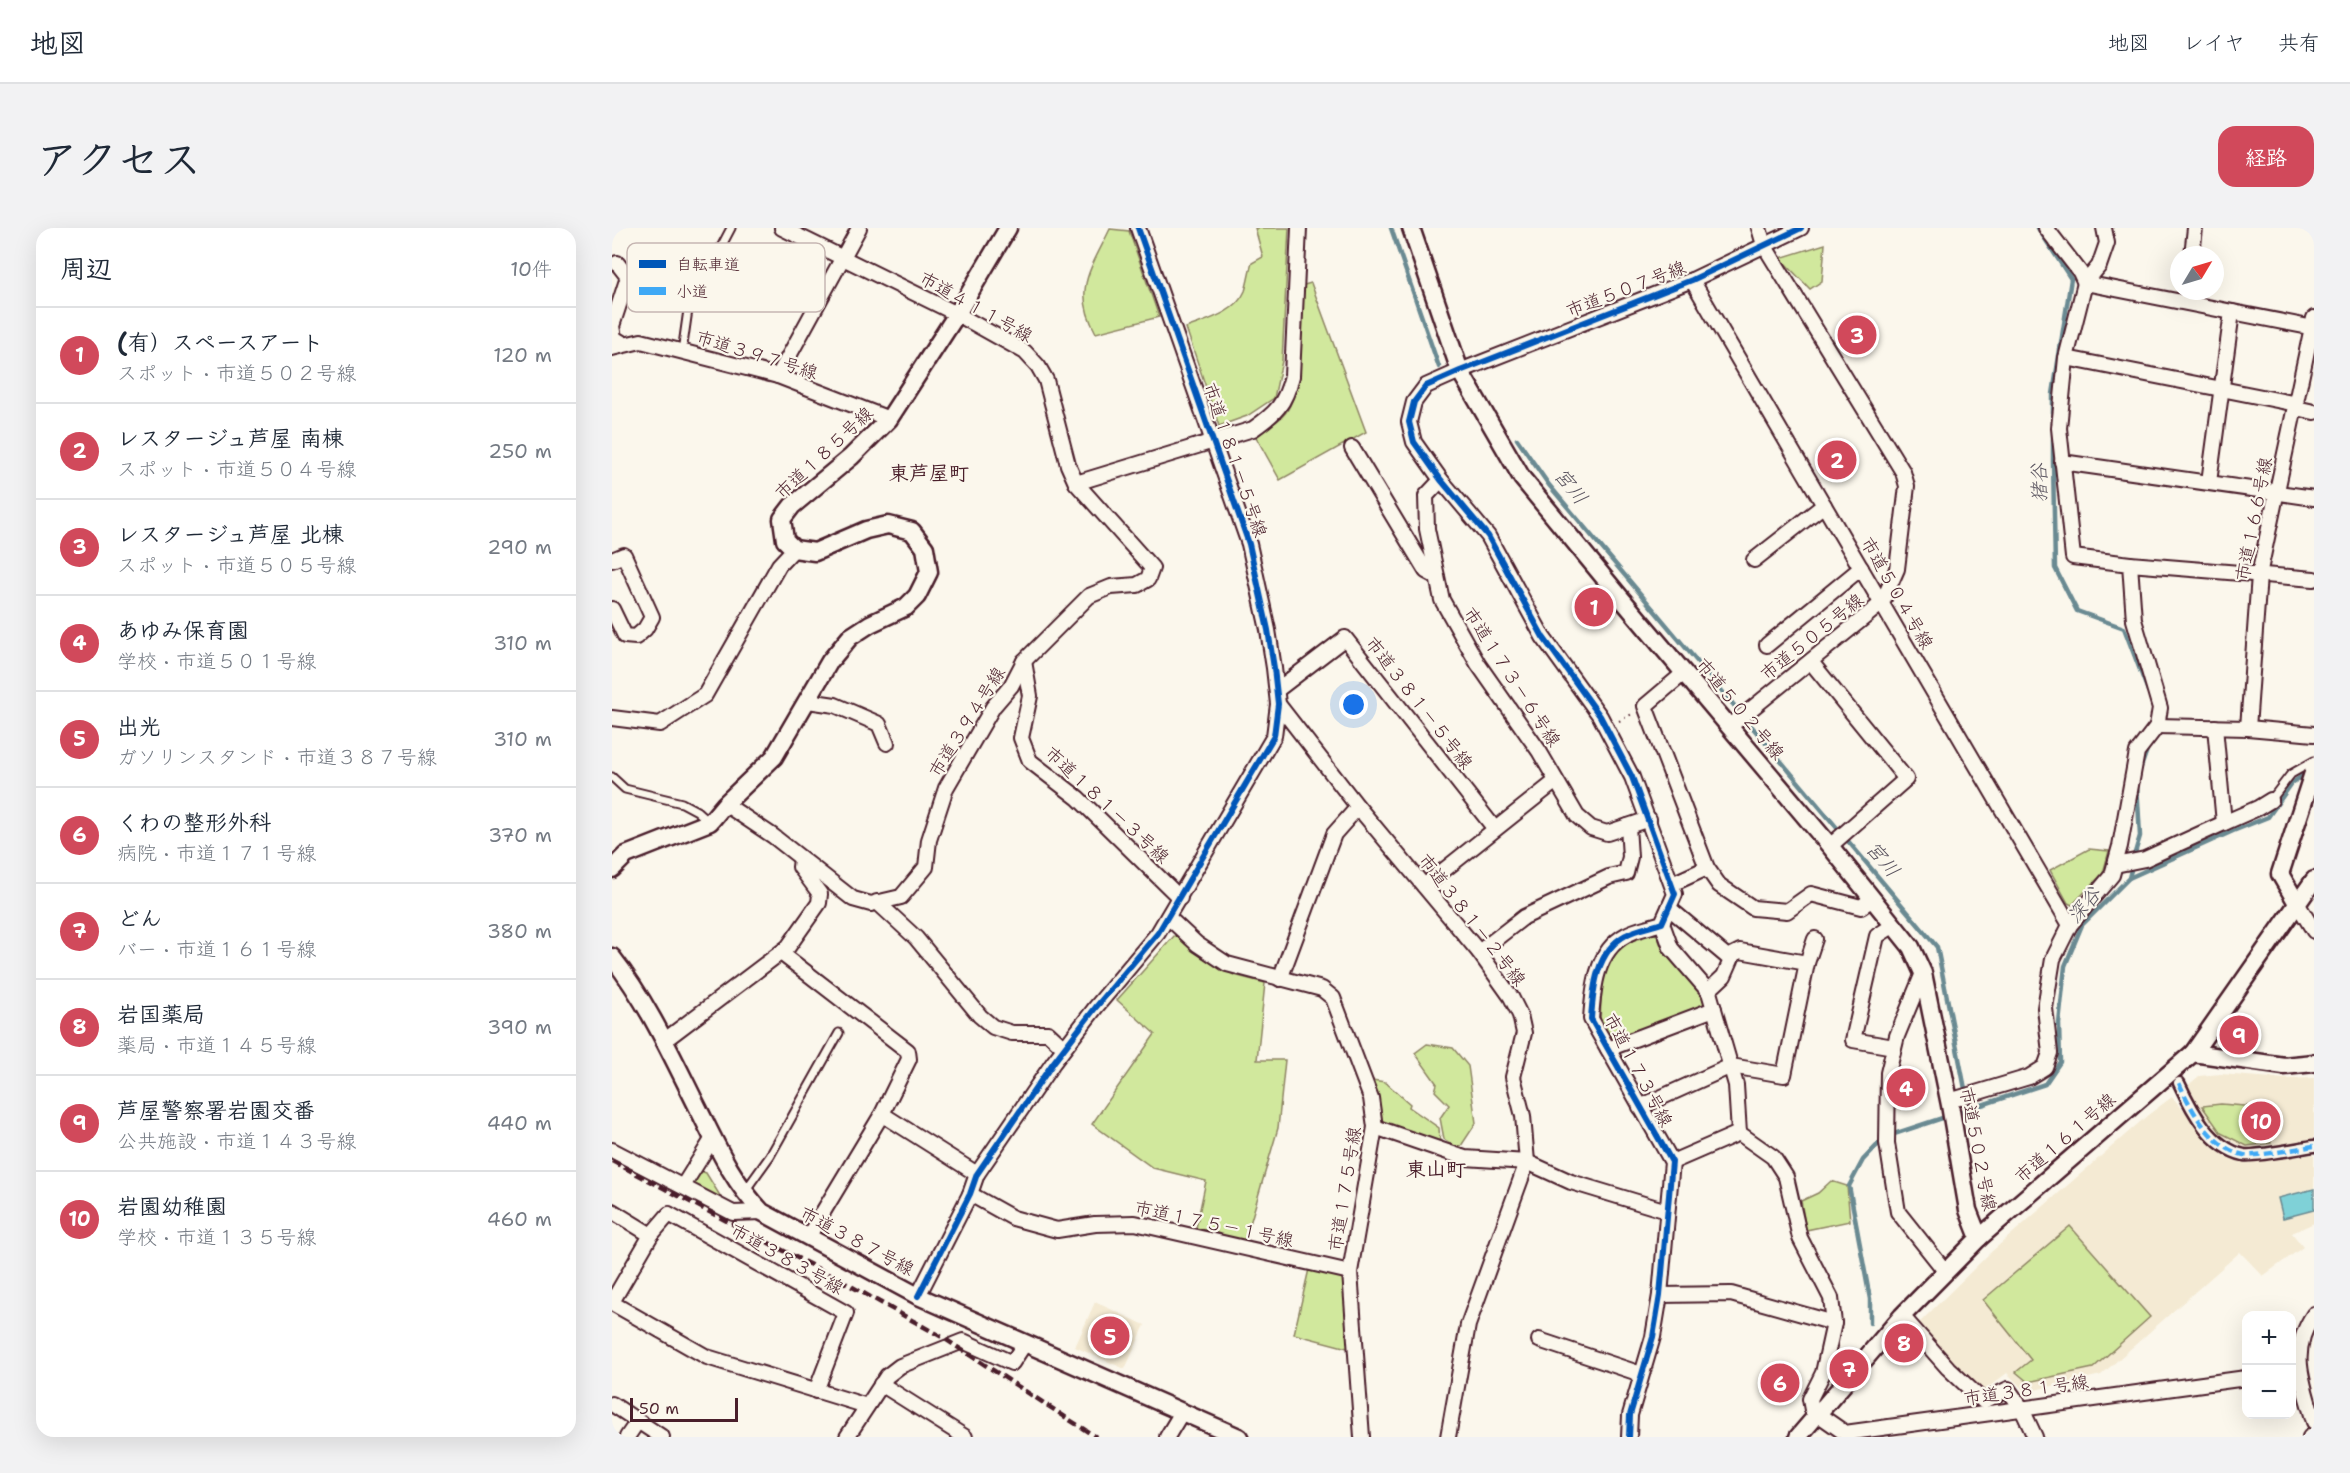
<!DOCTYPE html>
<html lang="ja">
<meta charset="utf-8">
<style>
body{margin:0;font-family:"Shantell Sans","Klee One",sans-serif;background:#f2f2f3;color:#1f2937}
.controls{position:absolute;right:18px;bottom:18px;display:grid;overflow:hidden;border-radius:12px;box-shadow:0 6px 24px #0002}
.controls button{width:54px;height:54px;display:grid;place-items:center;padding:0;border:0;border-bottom:2px solid #e0e1e3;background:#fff;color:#1f2937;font:30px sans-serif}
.compass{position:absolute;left:1558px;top:18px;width:54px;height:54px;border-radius:50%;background:#fff;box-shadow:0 6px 24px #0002;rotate:52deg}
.scale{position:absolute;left:18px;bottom:15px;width:108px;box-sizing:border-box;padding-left:6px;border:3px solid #4a1f2b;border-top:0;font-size:16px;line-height:21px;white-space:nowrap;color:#4a1f2b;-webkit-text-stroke:4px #fbf7ec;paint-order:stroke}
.you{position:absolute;left:742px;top:477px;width:21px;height:21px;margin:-15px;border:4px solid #fff;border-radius:50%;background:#1a73e8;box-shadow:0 0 0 9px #1a73e833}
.badge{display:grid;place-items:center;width:39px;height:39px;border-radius:50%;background:#d1495b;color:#fff;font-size:20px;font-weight:700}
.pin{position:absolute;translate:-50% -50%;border:3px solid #fff;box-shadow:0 2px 6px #0006}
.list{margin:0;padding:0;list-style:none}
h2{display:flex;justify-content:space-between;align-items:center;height:78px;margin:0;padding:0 24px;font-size:26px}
h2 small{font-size:20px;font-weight:400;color:#747a83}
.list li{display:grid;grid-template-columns:39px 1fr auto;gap:18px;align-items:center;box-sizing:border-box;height:96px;padding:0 24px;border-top:2px solid #e0e1e3}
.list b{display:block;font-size:22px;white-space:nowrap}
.list p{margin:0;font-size:20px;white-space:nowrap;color:#747a83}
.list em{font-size:20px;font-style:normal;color:#747a83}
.map{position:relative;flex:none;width:1702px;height:1209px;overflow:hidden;border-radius:18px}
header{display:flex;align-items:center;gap:36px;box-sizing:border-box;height:84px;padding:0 30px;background:#fff;border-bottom:2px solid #e0e1e3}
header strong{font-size:28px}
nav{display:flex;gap:33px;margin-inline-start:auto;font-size:21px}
.intro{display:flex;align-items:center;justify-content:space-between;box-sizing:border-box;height:144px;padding:0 36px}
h1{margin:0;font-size:42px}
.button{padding:15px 27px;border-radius:18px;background:#d1495b;color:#fff;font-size:21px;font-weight:700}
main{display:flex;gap:36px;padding:0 36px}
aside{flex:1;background:#fff;border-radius:18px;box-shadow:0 6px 24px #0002}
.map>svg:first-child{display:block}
.built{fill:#f4ead3}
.green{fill:#d1e89d;stroke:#8e8464;stroke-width:1.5}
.water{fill:#7fd1d7;stroke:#6a8a92;stroke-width:1.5}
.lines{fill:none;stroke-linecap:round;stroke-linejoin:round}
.stream{stroke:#6a8a92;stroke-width:4.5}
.service-casing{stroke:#4a1f2b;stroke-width:11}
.pedestrian-casing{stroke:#4a1f2b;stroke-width:15}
.minor-casing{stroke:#4a1f2b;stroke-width:18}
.tertiary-casing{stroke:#4a1f2b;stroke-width:21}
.path{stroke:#4a1f2b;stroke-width:2;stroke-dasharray:1.5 4.5;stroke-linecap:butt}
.service{stroke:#fbf7ec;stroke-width:7}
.pedestrian{stroke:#fbf7ec;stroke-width:10}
.minor{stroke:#fbf7ec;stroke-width:14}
.tertiary{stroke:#fbf7ec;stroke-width:16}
.rail{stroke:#4a1f2b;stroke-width:4.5;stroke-dasharray:9 4.5;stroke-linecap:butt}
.quiet{stroke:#3fa9f5;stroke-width:4.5;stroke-dasharray:9 4.5;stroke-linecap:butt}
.cycleway-casing{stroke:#fbf7ec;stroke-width:10}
.cycleway{stroke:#0057b8;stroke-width:6}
.labels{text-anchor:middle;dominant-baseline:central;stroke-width:4.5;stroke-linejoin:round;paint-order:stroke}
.street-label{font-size:18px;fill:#4a1f2b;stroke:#fbf7ec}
.neighbourhood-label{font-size:20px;font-weight:bold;fill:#4a1f2b;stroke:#fbf7ec}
.water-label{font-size:20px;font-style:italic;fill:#5a545f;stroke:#fbf7ec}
.key{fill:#fbf7ec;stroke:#c6b6b2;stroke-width:1.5}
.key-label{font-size:16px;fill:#4a1f2b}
</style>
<header>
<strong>地図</strong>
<nav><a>地図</a><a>レイヤ</a><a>共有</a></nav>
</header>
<div class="intro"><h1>アクセス</h1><a class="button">経路</a></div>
<main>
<aside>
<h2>周辺<small>10件</small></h2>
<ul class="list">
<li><span class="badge">1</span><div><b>(有）スペースアート</b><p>スポット · 市道５０２号線</p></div><em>120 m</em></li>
<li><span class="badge">2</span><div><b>レスタージュ芦屋 南棟</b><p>スポット · 市道５０４号線</p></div><em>250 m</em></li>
<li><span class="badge">3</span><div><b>レスタージュ芦屋 北棟</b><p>スポット · 市道５０５号線</p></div><em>290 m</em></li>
<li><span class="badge">4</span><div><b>あゆみ保育園</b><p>学校 · 市道５０１号線</p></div><em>310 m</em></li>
<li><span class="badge">5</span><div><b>出光</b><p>ガソリンスタンド · 市道３８７号線</p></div><em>310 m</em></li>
<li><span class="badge">6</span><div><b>くわの整形外科</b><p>病院 · 市道１７１号線</p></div><em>370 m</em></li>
<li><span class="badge">7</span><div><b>どん</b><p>バー · 市道１６１号線</p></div><em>380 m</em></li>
<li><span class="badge">8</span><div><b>岩国薬局</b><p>薬局 · 市道１４５号線</p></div><em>390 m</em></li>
<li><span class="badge">9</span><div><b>芦屋警察署岩園交番</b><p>公共施設 · 市道１４３号線</p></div><em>440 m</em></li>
<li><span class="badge">10</span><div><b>岩園幼稚園</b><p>学校 · 市道１３５号線</p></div><em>460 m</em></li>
</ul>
</aside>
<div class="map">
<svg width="1702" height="1209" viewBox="0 0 1702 1209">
<rect width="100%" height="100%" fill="#fbf7ec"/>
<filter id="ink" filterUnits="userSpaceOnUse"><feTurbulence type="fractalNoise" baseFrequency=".0167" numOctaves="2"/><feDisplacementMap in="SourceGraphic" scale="12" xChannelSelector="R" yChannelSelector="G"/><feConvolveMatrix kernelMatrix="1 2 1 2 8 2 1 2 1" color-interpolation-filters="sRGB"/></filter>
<g filter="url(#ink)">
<g class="built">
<polygon points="1609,846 1673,851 1702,850 1702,912 1635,921 1607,907 1573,860 1587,848"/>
<polygon points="1560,869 1604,918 1633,935 1702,926 1702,995 1680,1005 1691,1019 1651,1048 1628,1024 1489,1147 1414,1164 1395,1145 1370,1164 1306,1096 1378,1025 1536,887"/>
<polygon points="483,1074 533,1097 513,1141 463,1119"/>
</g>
<g class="green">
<path d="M643,0H677L670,133L662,170L635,188L607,198L574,100C594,92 624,85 633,63C636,54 637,44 640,35L651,29Z"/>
<path d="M498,1L517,3L547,89L484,105C460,62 479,41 498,1Z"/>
<polygon points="1213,16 1210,53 1198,61 1168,30"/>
<path d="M699,55L754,204L668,252L643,207C654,200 669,193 676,181C690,160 690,85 692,57Z"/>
<polygon points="1477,621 1497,623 1491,645 1460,677 1456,675 1438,642"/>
<path d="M1038,704L1045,707L1052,725L1088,761L1094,777L1003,812L988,796C990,750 988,721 1038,704Z"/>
<polygon points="563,707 599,735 622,747 653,755 645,832 673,832 666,900 633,1013 584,1000 594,953 541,940 480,896 543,806 505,772"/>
<polygon points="815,816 841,820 856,838 864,895 847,921 832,911 828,890 837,877 823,863 825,856 803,825"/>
<polygon points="760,852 773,854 798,876 797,879 827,900 828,915 770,895"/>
<polygon points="1609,876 1656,880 1659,915 1635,918 1609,905 1590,878"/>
<polygon points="88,943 94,945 110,971 119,981 80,959"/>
<polygon points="1219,953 1235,958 1238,993 1194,1002 1189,973 1206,965"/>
<polygon points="1458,998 1538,1089 1481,1140 1416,1154 1404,1144 1419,1132 1371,1072"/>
<polygon points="697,1041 733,1050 739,1121 682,1106"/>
</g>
<polygon class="water" points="1702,961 1702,982 1671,990 1666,970"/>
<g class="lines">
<g class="stream">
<polyline points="779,0 827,139"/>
<polyline points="1426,0 1459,51 1441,166 1441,232 1443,340 1465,383 1512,400 1536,463"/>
<polyline points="905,211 937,257 1325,719 1357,881"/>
<polyline points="1529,539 1536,519"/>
<polyline points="1522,628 1528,608 1525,556"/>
<polyline points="1517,650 1520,638"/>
<polyline points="1258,1095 1258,1071 1237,958 1251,932 1273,909 1433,856 1448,834 1447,796 1453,738 1470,697 1517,650 1621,603 1656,589 1680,555 1696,544"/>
</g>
<defs>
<g id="service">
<polyline points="70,124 76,82 119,0"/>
<polyline points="0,549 13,561 70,575 85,583 96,593"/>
<polyline points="1659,572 1679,546 1702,533"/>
<polyline points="133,963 158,928 227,805"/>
</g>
<path id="pedestrian" d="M1567,855C1580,883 1599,920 1632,927C1643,929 1688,920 1702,918"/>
<g id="minor">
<path d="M170,0L345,86L413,124L426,138L434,152L456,237L464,255L641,201C664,185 673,176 680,148L687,0"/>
<polyline points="1434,0 1468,44 1473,55 1702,100"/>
<polyline points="1492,0 1495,15 1487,38 1473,55 1454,130 1447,200 1461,329 1518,336 1522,392 1548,480 1545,498"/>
<polyline points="1580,27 1583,0"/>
<polyline points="5,35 16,49 0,98 2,110 12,116"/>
<polyline points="1080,52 1458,697"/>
<polyline points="0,120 29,113 166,148 277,191"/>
<polyline points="1454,130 1685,176"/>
<polyline points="166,148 247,0"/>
<polyline points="1684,180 1702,184"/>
<polyline points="740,220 814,343 825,349"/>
<polyline points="1450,234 1702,270"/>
<polyline points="829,252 814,268 815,301 830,372 866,436 927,523 965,588 979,600 995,605 1037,591"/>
<polyline points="1597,254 1620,84"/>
<polyline points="0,332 12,327 40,389 33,401 24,409 13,408 0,381"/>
<polyline points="1142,332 1212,277"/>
<polyline points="1518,336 1702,351"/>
<polyline points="1155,417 1249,340"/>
<polyline points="412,433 418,468 409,510 418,533 466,570 568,670"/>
<polyline points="1199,434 1294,551 1218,618"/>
<polyline points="1072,445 1033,478 1095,640 1107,657 1141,680 1175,683 1199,666 1249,679 1260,671"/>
<polyline points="665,462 733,410 883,601"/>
<polyline points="196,473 223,477 267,496 275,515"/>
<polyline points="666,476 746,579 867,724 899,769 908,787 912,805 901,849 911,888 915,934 856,1097 836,1209"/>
<polyline points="0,490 48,496 93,467 167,337 182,321"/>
<polyline points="1545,498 1636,500 1702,506"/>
<polyline points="1117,499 1270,375 1285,341 1295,258 1291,244 1152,17 1147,0"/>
<polyline points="1603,499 1612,595 1646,580 1659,572"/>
<polyline points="1636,500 1647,347 1702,90"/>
<polyline points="113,576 161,608 241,671 259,676 289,669 314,639 317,612 334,560 381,479 399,458 412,433 477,368 499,359 525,357 536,351 540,340 464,255"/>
<polyline points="1503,637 1533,631 1612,595"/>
<polyline points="1060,656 1095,640"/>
<polyline points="812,658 944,553"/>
<polyline points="265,674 304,710 368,788 381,799 400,805 436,805 452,820"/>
<polyline points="1685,675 1702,703"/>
<polyline points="1057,680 1119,732 1112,748 1096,763"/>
<polyline points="556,689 585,716 615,736 710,761 721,770 759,870 763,899 738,1044 750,1209"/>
<polyline points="1050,695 1059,720 1097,764 1124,857 1127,905 1161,929 1174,949 1188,1010 1219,1070 1222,1095 1211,1145 1198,1171 1200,1182 1233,1205 1634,1150"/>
<polyline points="1282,697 1265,708 1241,812 1282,819"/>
<polyline points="867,724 912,689 997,649 1014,645 1018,629 1016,598"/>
<polyline points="169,725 296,823 297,831 270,886 196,1009"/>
<polyline points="1116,729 1128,723 1195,735"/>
<polyline points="1311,745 1285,808 1276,845 1275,915 1286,984 1333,1043"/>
<polyline points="668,751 722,606 746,579"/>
<polyline points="53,812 176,719 207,675 208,666 188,639 189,631"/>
<polyline points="996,821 1102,781"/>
<polyline points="1337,873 1417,849 1433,839 1438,825 1433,780 1441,731 1458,697 1500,647 1508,618 1525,524 1545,498"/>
<polyline points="1028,879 1119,838 1172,847 1195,735 1203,711"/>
<polyline points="270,886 365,946"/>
<polyline points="763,899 853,930 915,934 959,954 1055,983"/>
<polyline points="0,922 121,985 150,984"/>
<polyline points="1060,934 1127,905"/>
<polyline points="71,958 101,910"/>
<polyline points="358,966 401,990 445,1002 483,996 523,995 738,1044"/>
<polyline points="0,983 39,1007"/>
<polyline points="1048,1067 1119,1066 1222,1095"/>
<polyline points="306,1068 358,966 365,946 441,835 484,779 546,705 662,508 666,476 662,440 656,402 637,316 526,0"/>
<polyline points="0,1074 39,1007 57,986 234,1085 204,1163"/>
<polyline points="0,1075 95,1129 255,1178"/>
<path d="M1702,1086C1676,1124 1691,1154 1702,1194"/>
<polyline points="1290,1088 1336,1140 1371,1173 1396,1161 1410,1181 1423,1209"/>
<polyline points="927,1112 1029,1146"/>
<polyline points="269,1156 353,1209"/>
<polyline points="0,1176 50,1209"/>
<polyline points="15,1209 26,1193"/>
<polyline points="235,1209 275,1148 288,1138 351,1113 400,1135 413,1115"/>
<polyline points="555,1209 570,1184"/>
<path d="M1017,1209L1018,1187L1041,1109L1048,1067L1060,934L979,791C981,761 984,723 1014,707C1024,701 1039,699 1050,695L1063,666L1020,549L988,488L931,409L876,308L829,252L802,214L797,194L802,174L814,158L848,143L1080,52L1189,0"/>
<polyline points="1698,1209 1702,1209"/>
</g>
<g id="tertiary">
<polyline points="799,0 848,143 910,250 1008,369 1218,618 1299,719 1311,745 1338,877 1356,982 1367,1010"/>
<polyline points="0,641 14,627 98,594 113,576 162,529 218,433 238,409 258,396 294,379 305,368 317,344 313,320 300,303 276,297 254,302 203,324 182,321 173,312 170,291 180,278 239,229 277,191 345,86 396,0"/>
<polyline points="1685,675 1668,646 1702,542"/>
<path d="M0,729C36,775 59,826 85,878C104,916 120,953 150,984L306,1068L627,1209"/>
<polyline points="1581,825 1672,838 1702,835"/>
<polyline points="1186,1209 1290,1088 1367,1010 1581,825 1702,652"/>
</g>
</defs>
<use href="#service" class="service-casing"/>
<use href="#pedestrian" class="pedestrian-casing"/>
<use href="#minor" class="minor-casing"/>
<use href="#tertiary" class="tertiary-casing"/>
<polyline class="path" points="1007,493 1020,486"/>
<use href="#service" class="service"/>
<use href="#pedestrian" class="pedestrian"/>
<use href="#minor" class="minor"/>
<use href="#tertiary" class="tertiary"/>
<polyline class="rail" points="0,933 237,1057 330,1109 484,1209"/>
<path class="quiet" d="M1567,855C1580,883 1599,920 1632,927C1643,929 1688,920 1702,918"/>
<defs>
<g id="cycleway">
<polyline points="306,1068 358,966 365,946 441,835 484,779 546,705 662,508 666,476 662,440 656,402 637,316 526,0"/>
<path d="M1017,1209L1018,1187L1041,1109L1048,1067L1060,934L979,791C981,761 984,723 1014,707C1024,701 1039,699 1050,695L1063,666L1020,549L988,488L931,409L876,308L829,252L802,214L797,194L802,174L814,158L848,143L1080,52L1189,0"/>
</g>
</defs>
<use href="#cycleway" class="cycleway-casing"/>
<use href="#cycleway" class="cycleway"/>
</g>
</g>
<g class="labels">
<g class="street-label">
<text transform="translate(1014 61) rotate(-21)">市道５０７号線</text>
<text transform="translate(364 79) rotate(29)">市道４１１号線</text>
<text transform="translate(145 127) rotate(17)">市道３９７号線</text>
<text transform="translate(212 225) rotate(-43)">市道１８５号線</text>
<text transform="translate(623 232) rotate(71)">市道１８１－５号線</text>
<text transform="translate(1642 291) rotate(-79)">市道１６６号線</text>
<text transform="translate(1285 365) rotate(60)">市道５０４号線</text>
<text transform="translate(1200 409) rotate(-39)">市道５０５号線</text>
<text transform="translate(900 449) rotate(57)">市道１７３－６号線</text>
<text transform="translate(807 475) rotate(52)">市道３８１－５号線</text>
<text transform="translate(1128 481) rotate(50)">市道５０２号線</text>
<text transform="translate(355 494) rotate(-58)">市道３９４号線</text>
<text transform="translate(495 577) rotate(43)">市道１８１－３号線</text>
<text transform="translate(860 692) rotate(52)">市道３８１－２号線</text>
<text transform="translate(1026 842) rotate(62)">市道１７３号線</text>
<text transform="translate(1453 910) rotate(-41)">市道１６１号線</text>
<text transform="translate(1366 921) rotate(79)">市道５０２号線</text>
<text transform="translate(733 961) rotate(-81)">市道１７５号線</text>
<text transform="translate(602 996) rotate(12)">市道１７５－１号線</text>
<text transform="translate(245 1013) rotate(28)">市道３８７号線</text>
<text transform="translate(175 1031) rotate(29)">市道３８３号線</text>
<text transform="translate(1414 1162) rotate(-8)">市道３８１号線</text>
</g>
<g class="neighbourhood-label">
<text x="317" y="245">東芦屋町</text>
<text x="824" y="941">東山町</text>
</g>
<g class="water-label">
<text transform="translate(1427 255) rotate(-91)">猪谷</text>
<text transform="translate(959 258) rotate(51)">宮川</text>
<text transform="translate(1271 631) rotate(50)">宮川</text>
<text transform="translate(1472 677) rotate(-50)">深谷</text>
</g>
</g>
<rect x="15" y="15" width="198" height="69" rx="9" class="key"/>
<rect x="27" y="32" width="27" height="8" fill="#0057b8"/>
<rect x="27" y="59" width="27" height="8" fill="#3fa9f5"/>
<g class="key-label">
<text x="64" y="42">自転車道</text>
<text x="64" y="69">小道</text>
</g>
</svg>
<div class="controls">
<button>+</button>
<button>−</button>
</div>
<svg class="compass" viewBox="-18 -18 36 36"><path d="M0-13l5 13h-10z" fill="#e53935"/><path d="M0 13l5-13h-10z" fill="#747a83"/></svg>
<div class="scale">50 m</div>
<div class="you"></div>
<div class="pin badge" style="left:982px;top:379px">1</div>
<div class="pin badge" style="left:1225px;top:232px">2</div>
<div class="pin badge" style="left:1245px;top:107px">3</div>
<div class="pin badge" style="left:1294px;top:860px">4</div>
<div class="pin badge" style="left:498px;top:1108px">5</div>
<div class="pin badge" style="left:1168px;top:1155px">6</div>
<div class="pin badge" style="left:1237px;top:1141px">7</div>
<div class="pin badge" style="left:1292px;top:1115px">8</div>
<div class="pin badge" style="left:1627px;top:807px">9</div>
<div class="pin badge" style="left:1649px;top:893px">10</div>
</div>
</main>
